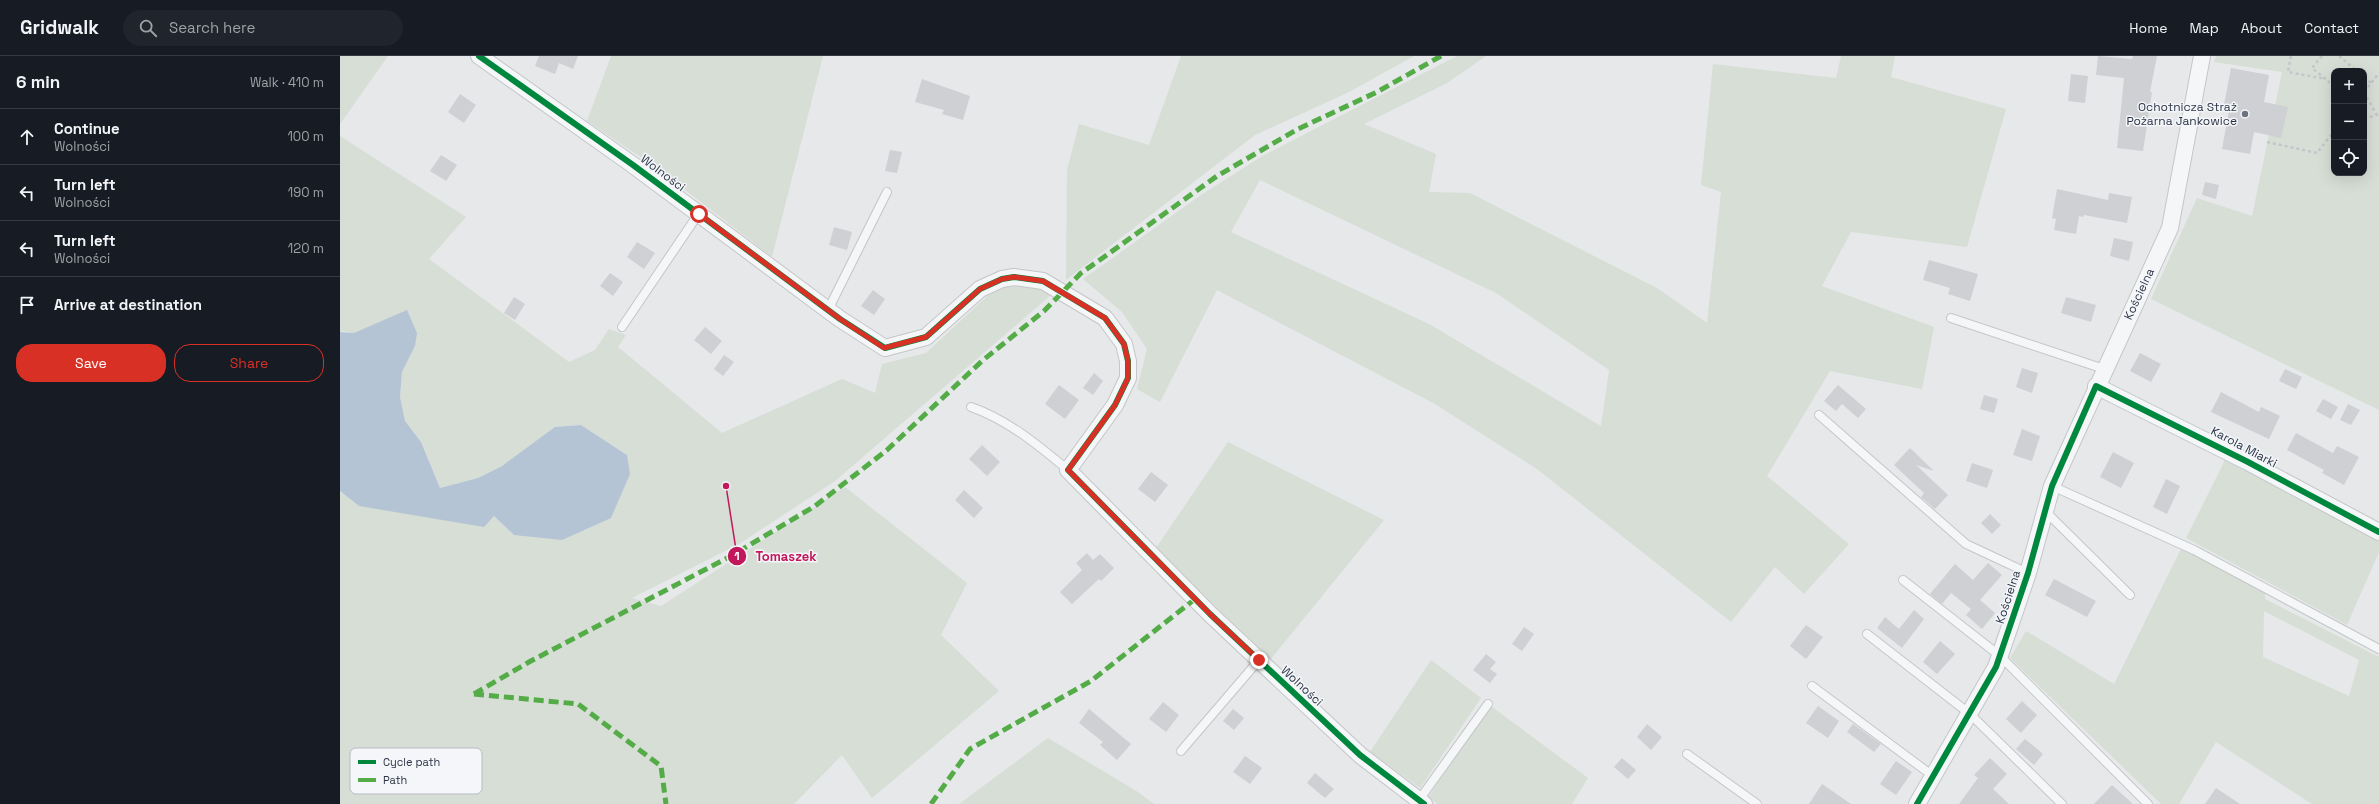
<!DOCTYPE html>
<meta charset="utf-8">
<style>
body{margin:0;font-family:"Space Grotesk",sans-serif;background:#20242c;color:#f1f3f6}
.controls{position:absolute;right:12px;top:12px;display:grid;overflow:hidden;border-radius:8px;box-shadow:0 4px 16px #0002}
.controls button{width:36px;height:36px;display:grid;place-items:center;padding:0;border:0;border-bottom:1px solid #363941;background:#171b24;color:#f1f3f6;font:20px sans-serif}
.stop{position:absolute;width:12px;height:12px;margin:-9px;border:3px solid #d93025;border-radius:50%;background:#fff}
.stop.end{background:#d93025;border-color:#fff;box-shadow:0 1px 4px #0008}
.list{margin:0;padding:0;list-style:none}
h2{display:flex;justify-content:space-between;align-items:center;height:52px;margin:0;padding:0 16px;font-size:17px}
h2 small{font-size:13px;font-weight:400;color:#9ea1a6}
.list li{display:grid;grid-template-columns:26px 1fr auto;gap:12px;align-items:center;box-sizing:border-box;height:56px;padding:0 16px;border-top:1px solid #363941}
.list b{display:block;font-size:15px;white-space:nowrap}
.list p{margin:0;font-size:13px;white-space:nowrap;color:#9ea1a6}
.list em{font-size:13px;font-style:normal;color:#9ea1a6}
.actions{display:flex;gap:8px;padding:12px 16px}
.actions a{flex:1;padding:9px 0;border:1px solid #d93025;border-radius:16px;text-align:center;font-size:14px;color:#d93025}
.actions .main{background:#d93025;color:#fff}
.icon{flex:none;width:22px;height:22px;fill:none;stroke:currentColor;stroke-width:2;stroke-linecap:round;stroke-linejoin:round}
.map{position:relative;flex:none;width:2039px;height:748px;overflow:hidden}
header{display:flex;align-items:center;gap:24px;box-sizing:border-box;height:56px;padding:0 20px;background:#171b24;border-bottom:1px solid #363941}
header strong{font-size:19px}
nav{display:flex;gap:22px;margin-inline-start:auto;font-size:14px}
.search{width:280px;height:36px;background:#20242c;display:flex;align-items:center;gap:10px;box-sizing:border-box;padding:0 14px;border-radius:22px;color:#9ea1a6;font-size:15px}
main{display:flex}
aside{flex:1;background:#171b24}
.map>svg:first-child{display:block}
.green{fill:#d6ded6;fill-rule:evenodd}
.water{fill:#b4c4d5}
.building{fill:#ced0d3}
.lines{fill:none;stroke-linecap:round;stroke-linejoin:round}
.lane-casing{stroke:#c4c6c8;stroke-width:10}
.street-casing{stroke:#c4c6c8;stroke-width:18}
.path{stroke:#c5c6ca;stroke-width:2.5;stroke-dasharray:3 3;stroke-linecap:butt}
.lane{stroke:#f5f6f7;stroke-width:8}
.street{stroke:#f5f6f7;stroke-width:16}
.quiet{stroke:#54ac47;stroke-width:5;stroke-dasharray:10 5;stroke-linecap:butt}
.cycleway-casing{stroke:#f4f6f9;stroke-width:8}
.cycleway{stroke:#00873e;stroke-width:6}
.route{stroke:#d93025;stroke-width:5}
.poi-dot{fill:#6c737f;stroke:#f4f6f9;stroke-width:1.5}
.labels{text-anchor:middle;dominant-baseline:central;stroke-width:3;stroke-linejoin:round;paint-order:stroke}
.poi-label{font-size:12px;fill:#2b3445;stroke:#f4f6f9;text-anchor:end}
.street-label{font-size:12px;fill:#2b3445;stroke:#f4f6f9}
.key{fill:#f4f6f9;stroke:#b8bcc3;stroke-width:1}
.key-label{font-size:11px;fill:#2b3445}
.leader{fill:none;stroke:#c2185b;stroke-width:1.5}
.callout-dot{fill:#c2185b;stroke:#f4f6f9;stroke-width:1.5}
.mark-label{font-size:12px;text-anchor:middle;font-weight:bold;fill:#fff}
.callout-label{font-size:13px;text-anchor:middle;font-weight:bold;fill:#c2185b;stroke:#f4f6f9;stroke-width:3;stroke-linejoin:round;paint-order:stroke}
</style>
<header>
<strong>Gridwalk</strong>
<div class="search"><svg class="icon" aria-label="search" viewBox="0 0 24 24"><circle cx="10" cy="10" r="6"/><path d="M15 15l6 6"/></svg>Search here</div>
<nav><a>Home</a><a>Map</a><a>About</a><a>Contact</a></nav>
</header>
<main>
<aside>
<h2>6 min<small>Walk · 410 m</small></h2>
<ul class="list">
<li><svg class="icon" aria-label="ahead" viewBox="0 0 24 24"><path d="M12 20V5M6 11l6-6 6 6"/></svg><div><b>Continue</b><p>Wolności</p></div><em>100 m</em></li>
<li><svg class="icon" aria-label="left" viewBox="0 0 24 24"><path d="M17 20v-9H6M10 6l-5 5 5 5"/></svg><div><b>Turn left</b><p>Wolności</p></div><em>190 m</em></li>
<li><svg class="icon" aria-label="left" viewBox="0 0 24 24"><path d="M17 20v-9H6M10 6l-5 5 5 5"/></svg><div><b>Turn left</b><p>Wolności</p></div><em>120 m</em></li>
<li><svg class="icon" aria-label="arrive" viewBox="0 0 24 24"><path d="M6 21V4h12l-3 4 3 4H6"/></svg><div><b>Arrive at destination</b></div></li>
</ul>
<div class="actions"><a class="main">Save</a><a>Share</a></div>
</aside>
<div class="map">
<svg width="2039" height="748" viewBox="0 0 2039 748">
<rect width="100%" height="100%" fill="#e6e8ea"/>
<g class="green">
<polygon points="0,0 48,0 0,68"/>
<polygon points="271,0 483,0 432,201 314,110 247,65"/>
<polygon points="841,0 1074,0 1009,36 915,79 726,224 727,114 739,68 809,89"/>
<path d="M1117,0H1146L1107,27L1024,68L1096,98L1089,136L1130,137L1317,232L1367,267L1381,136L1361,129L1373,8L1496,22L1501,0H1555L1551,21L1666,53L1627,191L1511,176L1482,230L1594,271L1582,333L1490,315L1427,420L1509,488L1464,538L1435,511L1391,566L1197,413L1095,348L877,234L820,346L797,333L807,293L782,256L743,223L861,139L924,99ZM920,124L1156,237L1269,314L1261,370L1089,268L891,176Z"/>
<path d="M1876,0H2039V354L1811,243L1857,142L1912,160L1942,16L1874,6ZM1994,15H2024V117H1994Z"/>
<polygon points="0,80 126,161 89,203 229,306 255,294 269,273 286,279 278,291 382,377 502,323 535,337 542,308 586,297 657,231 693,230 711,239 495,425 399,488 292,542 321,550 505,431 627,527 601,579 659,635 532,742 502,699 454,748 0,748 0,435 19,450 154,460 174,479 287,399 241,369 216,371 162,410 138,422 100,432 81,386 65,365 60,341 62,316 75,290 3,275 0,276"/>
<polygon points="888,386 1044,464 930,604 816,492"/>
<polygon points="1887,400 2039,483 2039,496 2007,569 1846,482"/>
<path d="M1841,493L1925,535V543L2039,601V748H1972L1876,686L1839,748H1821L1670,602L1686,575L1774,628ZM1924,555L2019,604L2009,640L1923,601Z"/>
<polygon points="1091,604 1141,642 1080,732 1030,696"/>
<polygon points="1148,648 1248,722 1232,748 1098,748 1088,742"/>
<polygon points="708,682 798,736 814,748 619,748"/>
</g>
<polygon class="water" points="67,254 77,277 75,290 62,316 60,341 65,365 81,386 100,432 138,422 162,410 215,371 241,369 287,399 290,418 271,462 222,484 174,479 154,460 144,471 19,450 0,435 0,276 14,277"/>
<g class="building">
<polygon points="199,0 238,0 233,13 219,7 215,18 195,10"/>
<polygon points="1758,0 1792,3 1793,0 1817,0 1810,36 1812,36 1803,95 1777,92 1784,22 1756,19"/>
<polygon points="1891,12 1929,19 1924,46 1948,51 1941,82 1914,76 1910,98 1882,93 1889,55 1883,54"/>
<polygon points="1731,18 1748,20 1745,47 1728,45"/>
<polygon points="582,23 630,40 623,64 602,58 604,54 575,46"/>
<polygon points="120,38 136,49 124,67 108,56"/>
<polygon points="550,94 562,96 557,117 545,115"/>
<polygon points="101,99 117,109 106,125 90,115"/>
<polygon points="1865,126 1879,129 1876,143 1862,139"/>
<polygon points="1717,133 1768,144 1769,137 1792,141 1787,167 1744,159 1743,161 1739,160 1736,178 1714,174 1716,163 1712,162"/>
<polygon points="494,171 512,176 507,194 489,189"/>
<polygon points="1774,182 1793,186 1789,205 1770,200"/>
<polygon points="297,186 315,197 304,213 287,201"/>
<polygon points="1589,204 1638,218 1630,245 1608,238 1610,232 1583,224"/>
<polygon points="270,217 283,226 273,240 260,230"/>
<polygon points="533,234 545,243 534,259 521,250"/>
<polygon points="174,241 185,248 175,264 164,257"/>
<polygon points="1726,241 1756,249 1751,266 1721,257"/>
<polygon points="365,271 382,285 371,298 354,284"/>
<polygon points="1800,297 1821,308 1811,326 1790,315"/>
<polygon points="384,299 394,306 383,320 374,313"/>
<polygon points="1682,312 1698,317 1692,337 1676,331"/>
<polygon points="1945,313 1962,321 1956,333 1939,325"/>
<polygon points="754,317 763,325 753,339 743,332"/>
<polygon points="719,329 739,344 725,363 705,348"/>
<polygon points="1498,329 1526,353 1518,362 1502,348 1496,355 1484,345"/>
<polygon points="1881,336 1919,356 1921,351 1940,360 1929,383 1871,356"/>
<polygon points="1644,339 1658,343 1654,357 1640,353"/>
<polygon points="1983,343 1998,351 1991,363 1976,355"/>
<polygon points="2008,348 2020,354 2011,369 2000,364"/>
<polygon points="1682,373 1700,380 1692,405 1673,399"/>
<polygon points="1956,377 1993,397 1997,390 2019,401 2004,429 1982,417 1984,414 1947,394"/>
<polygon points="642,389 660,406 647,420 629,403"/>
<polygon points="1570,392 1594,415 1576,409 1608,439 1595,453 1581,441 1584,437 1554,409"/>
<polygon points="1773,396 1794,407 1781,432 1760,421"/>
<polygon points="1632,407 1653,414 1647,432 1626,425"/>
<polygon points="811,416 828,429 815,446 798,433"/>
<polygon points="1826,423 1840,430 1827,458 1813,451"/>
<polygon points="624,434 643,452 634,462 615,444"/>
<polygon points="1650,458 1661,469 1652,478 1641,467"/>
<polygon points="747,497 753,504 760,498 774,512 761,525 759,523 732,548 720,536 742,514 736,507"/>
<polygon points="1648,507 1662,519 1640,544 1655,557 1642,573 1626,559 1631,553 1611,537 1602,548 1590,538 1615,508 1633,524"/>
<polygon points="1714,523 1756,545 1747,561 1705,539"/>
<polygon points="1574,554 1584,563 1562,592 1537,572 1545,561 1559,573"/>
<polygon points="1466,569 1483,581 1466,603 1450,590"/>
<polygon points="1184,571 1194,578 1182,595 1172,588"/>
<polygon points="1600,585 1615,598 1597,618 1583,606"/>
<polygon points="1146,598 1156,606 1150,613 1157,618 1150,627 1133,614"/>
<polygon points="1682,645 1697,659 1681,677 1666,663"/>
<polygon points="823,646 839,659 826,676 809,663"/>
<polygon points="1478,650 1499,665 1488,682 1466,667"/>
<polygon points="749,653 791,688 777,704 760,689 763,686 739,667"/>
<polygon points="893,653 904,662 894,674 883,665"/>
<polygon points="1307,668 1322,681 1311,694 1297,681"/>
<polygon points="1513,668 1541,688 1534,696 1507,676"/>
<polygon points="1685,683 1703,698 1694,709 1676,693"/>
<polygon points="905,700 922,712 910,728 893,716"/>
<polygon points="1282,702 1296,714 1288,723 1274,711"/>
<polygon points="1650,702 1667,718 1653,733 1669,748 1619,748 1638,722 1634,719"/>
<polygon points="1556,705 1572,716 1556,739 1540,728"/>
<polygon points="975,717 994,733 985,742 967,727"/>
<polygon points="1482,728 1511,748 1469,748"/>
<polygon points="1772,729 1793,748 1754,748"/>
<polygon points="1876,732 1900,748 1865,748"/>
</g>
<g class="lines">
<defs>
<g id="lane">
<polyline points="488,254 547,136"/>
<polyline points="1611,262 1764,313"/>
<polyline points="282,271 359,157"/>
<path d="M631,351C668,364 698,389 728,414"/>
<polyline points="1479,359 1626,488 1688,517"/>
<polyline points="1712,430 1854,494 2039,593"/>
<polyline points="1704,454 1790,539"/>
<polyline points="1563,524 1660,600 1808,748"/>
<polyline points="1527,578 1630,658 1722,748"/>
<polyline points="1472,630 1593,720"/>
<polyline points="841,695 919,604"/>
<polyline points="1347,698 1417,748"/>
<polyline points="1079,744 1148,648"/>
</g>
<g id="street">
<polyline points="139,0 293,109 500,263 545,292 586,281 640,233 662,223 674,221 703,225 765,262 784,288 788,305 788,322 775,349 728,414 870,558 1020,699 1084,748"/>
<polyline points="1756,330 1908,406 2039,476"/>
<polyline points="1577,748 1656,611 1688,517 1712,430 1830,172 1862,0"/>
</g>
</defs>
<use href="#lane" class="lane-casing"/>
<use href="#street" class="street-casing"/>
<g class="path">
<polyline points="1951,0 1948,16 1986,23"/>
<polyline points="1982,0 1972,12 1994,30"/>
<polyline points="1999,0 2017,15"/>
<polyline points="2024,21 2031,27"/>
<polyline points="2024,36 2036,58"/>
<polyline points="2024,36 2039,17"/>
<polyline points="2024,63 2039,58"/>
<polyline points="1927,86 1977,97 1994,75"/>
</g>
<use href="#lane" class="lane"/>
<use href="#street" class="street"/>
<g class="quiet">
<polyline points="134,638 189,606 391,500 475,450 547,394 642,305 704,255 741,217 764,201 877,120 958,73 1037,36 1101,0"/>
<polyline points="134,638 238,648 321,710 326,748"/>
<polyline points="591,748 630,693 751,625 855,543"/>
</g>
<defs>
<g id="cycleway">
<polyline points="139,0 293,109 500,263 545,292 586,281 640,233 662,223 674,221 703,225 765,262 784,288 788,305 788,322 775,349 728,414 870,558 1020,699 1084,748"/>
<polyline points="1577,748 1656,611 1688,517 1712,430 1756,330 1908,406 2039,476"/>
</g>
</defs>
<use href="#cycleway" class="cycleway-casing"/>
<use href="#cycleway" class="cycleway"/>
</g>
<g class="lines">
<polyline class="route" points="359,158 500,263 544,292 586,281 640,233 662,223 674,221 703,225 765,262 784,288 788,305 788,322 775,349 728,414 870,558 919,604"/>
</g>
<circle class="poi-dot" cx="1905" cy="58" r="4"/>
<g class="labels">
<g class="poi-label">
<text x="1897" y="51">Ochotnicza Straż<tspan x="1897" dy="14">Pożarna Jankowice</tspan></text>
</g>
<g class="street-label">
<text transform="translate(323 117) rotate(37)">Wolności</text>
<text transform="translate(1799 238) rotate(-65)">Kościelna</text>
<text transform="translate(1904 391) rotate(28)">Karola Miarki</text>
<text transform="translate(1668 541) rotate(-72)">Kościelna</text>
<text transform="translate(962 630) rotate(43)">Wolności</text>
</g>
</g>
<rect x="10" y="692" width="132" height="46" rx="6" class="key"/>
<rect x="18" y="704" width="18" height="4" fill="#00873e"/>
<rect x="18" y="722" width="18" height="4" fill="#54ac47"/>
<g class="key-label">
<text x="43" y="710">Cycle path</text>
<text x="43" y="728">Path</text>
</g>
<path class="leader" d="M386 430L397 500"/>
<g class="callout-dot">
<circle cx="386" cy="430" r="4"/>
<circle cx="397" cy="500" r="10"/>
</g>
<g class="mark-label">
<text x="397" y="504">1</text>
</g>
<g class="callout-label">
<text x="446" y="505">Tomaszek</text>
</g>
</svg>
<div class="controls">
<button>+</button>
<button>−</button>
<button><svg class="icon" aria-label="locate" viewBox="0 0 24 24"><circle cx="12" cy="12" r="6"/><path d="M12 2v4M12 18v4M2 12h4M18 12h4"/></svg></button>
</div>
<div class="stop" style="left:359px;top:158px"></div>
<div class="stop end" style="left:919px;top:604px"></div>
</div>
</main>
